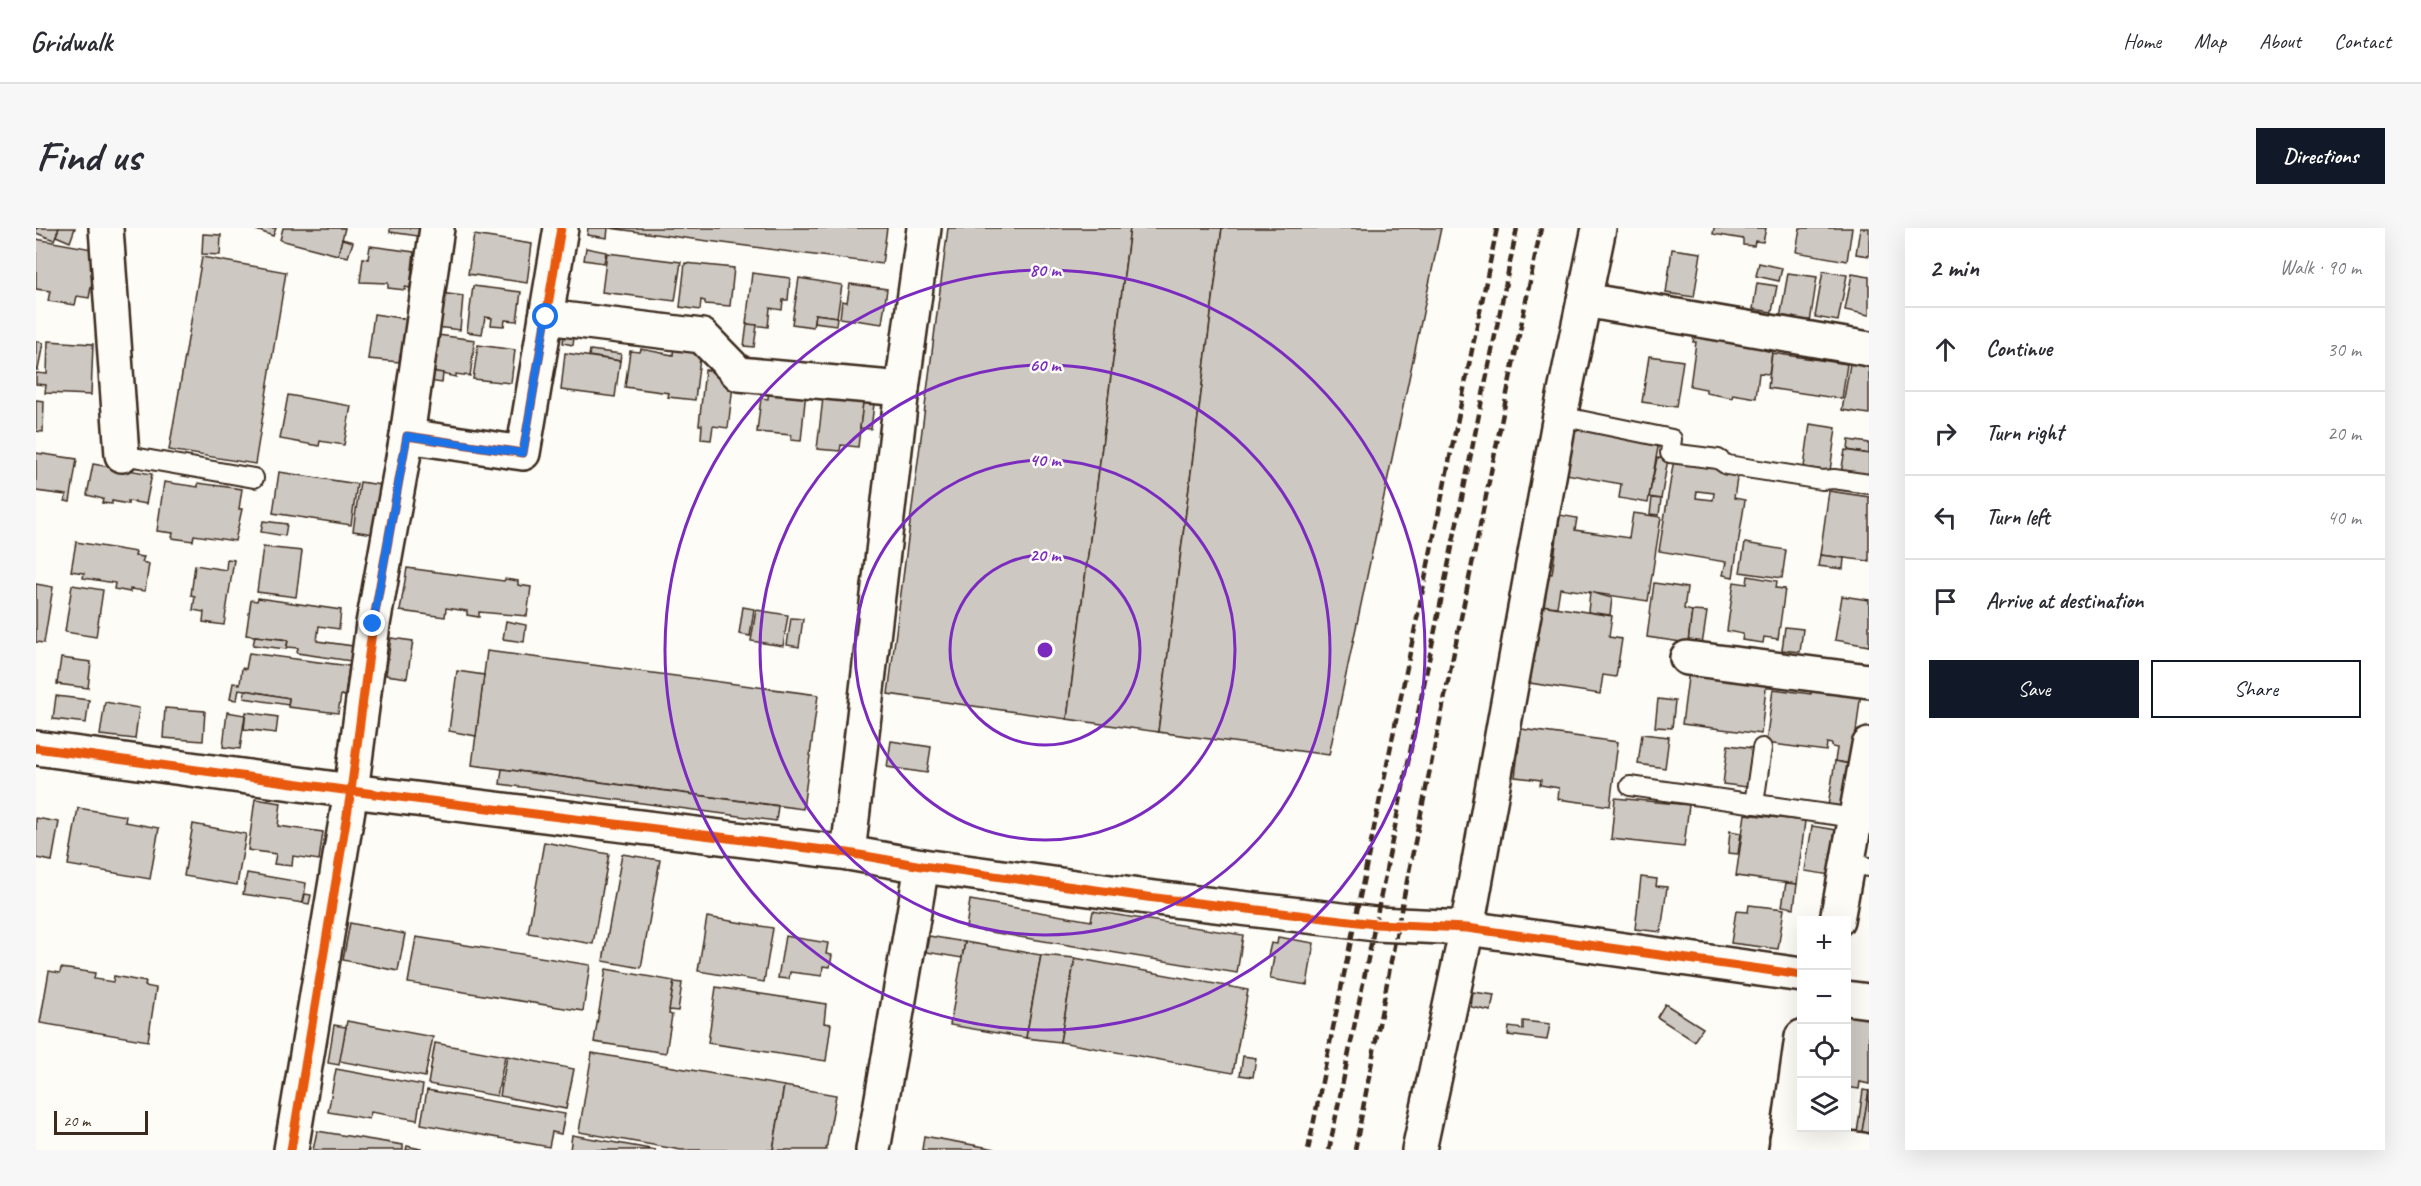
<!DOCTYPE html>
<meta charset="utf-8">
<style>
body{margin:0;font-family:Caveat,sans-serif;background:#f7f7f7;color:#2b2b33}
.controls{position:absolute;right:18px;bottom:18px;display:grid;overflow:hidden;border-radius:0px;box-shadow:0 6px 24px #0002}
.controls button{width:54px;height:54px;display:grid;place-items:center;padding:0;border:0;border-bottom:2px solid #e1e1e2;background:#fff;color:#2b2b33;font:30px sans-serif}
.scale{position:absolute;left:18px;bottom:15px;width:94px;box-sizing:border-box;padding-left:6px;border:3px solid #3b2a1e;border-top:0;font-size:16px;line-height:21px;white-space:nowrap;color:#3b2a1e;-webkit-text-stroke:4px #fdfcf7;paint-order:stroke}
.stop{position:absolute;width:18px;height:18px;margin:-14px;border:4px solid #1a73e8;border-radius:50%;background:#fff}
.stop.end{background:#1a73e8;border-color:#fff;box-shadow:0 2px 6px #0008}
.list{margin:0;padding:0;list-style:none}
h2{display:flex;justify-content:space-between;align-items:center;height:78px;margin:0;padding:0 24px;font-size:26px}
h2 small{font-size:20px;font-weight:400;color:#7c7c81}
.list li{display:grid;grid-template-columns:39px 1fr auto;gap:18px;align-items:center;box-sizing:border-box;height:84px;padding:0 24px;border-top:2px solid #e1e1e2}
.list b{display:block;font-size:22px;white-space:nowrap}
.list em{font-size:20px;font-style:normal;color:#7c7c81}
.actions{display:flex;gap:12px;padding:18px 24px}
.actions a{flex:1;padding:14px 0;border:2px solid #111827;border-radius:0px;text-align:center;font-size:21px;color:#111827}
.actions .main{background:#111827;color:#fff}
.icon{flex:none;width:33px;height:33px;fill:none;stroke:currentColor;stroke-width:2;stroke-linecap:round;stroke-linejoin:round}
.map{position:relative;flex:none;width:1833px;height:922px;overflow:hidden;border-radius:0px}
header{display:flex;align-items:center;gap:36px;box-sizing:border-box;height:84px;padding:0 30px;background:#fff;border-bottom:2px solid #e1e1e2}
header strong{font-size:28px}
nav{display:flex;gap:33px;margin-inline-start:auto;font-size:21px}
.intro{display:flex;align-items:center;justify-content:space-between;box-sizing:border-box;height:144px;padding:0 36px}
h1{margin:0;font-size:42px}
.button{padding:15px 27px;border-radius:0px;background:#111827;color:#fff;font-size:21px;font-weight:700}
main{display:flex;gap:36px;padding:0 36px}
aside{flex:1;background:#fff;border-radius:0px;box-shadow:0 6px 24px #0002}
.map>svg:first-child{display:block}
.building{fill:#cdc8c2;stroke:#3b2a1e;stroke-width:1.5;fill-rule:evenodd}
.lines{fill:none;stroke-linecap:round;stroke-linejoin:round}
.service-casing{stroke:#3b2a1e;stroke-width:22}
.minor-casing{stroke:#3b2a1e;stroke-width:38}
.service{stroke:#fdfcf7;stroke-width:18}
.minor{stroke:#fdfcf7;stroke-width:33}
.rail{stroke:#3b2a1e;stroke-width:4.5;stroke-dasharray:9 4.5;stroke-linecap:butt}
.cycleway-casing{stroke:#fdfcf7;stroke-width:13}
.cycleway{stroke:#e8590c;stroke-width:9}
.route{stroke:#1a73e8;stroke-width:8}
.ring{fill:none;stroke:#7b2cbf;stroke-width:3}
.centre{fill:#7b2cbf;stroke:#fdfcf7;stroke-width:3}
.ring-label{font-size:18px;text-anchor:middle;font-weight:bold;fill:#7b2cbf;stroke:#fdfcf7;stroke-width:5;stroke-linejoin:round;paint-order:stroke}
</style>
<header>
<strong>Gridwalk</strong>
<nav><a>Home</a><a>Map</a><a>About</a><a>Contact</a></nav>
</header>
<div class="intro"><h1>Find us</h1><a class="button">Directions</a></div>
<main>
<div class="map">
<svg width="1833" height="922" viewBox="0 0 1833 922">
<rect width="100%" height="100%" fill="#fdfcf7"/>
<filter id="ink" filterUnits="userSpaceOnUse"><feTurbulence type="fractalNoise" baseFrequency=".0167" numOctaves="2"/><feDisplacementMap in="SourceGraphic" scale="12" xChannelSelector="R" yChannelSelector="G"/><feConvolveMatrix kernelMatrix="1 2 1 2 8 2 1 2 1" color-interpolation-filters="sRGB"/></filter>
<g filter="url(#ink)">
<g class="building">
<polygon points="0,0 23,0 18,12 0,5"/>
<polygon points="23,0 39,0 34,14 20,8"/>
<polygon points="215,0 240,0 237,8"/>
<polygon points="247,0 309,0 302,27 244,12"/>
<polygon points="354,0 383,0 382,8 354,4"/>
<polygon points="552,0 572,0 571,10 551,7"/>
<polygon points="573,0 851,0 846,36"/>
<polygon points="912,0 1094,0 1031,491 852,466"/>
<polygon points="1094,0 1186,0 1122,504 1031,491"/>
<polygon points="1186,0 1405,0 1293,527 1122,504"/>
<polygon points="1678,0 1730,0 1727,14 1719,13 1718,18 1707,17 1707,11 1677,6"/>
<polygon points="1764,0 1816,0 1811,33 1760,24"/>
<polygon points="1824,0 1833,0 1833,28 1820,26"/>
<polygon points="167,6 185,7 184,27 166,26"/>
<polygon points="438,7 496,16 491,55 432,46"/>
<polygon points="0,11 62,22 53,70 41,68 39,77 12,73 14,63 0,61"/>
<polygon points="306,11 317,14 312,29 302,27"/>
<polygon points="334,18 378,24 374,60 369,59 369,62 352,60 352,55 324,54 327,30 332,31"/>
<polygon points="550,20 570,24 568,35 548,32"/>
<polygon points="1636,21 1665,25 1658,69 1630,65"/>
<polygon points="571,25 645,34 639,73 566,64"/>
<polygon points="166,29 250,44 219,236 133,222"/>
<polygon points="649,35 698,40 694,78 669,76 669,73 665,72 664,82 644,79"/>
<polygon points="1723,35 1746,40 1743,53 1720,48"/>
<polygon points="1787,43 1811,47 1802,93 1779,89"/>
<polygon points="716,45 754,50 752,72 747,72 746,82 734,80 732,99 710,96"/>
<polygon points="1752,45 1781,49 1773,101 1743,96"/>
<polygon points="1816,46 1833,49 1833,87 1809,82"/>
<polygon points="763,50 806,57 801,89 779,86 777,99 756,96"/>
<polygon points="1721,55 1741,58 1736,84 1717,81"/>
<polygon points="814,56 851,61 846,96 804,90 806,73 811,74"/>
<polygon points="437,58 485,64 481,93 469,92 468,98 455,97 456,90 449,89 446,106 431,104"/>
<polygon points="404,65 427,68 424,102 400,99"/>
<polygon points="338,86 371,91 366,127 364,127 363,134 332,131"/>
<polygon points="779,86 801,89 800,97 778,94"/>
<polygon points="530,93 540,95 537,117 527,115"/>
<polygon points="711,96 721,97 718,119 708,118"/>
<polygon points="1660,98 1729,111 1727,122 1736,124 1733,146 1723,145 1720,170 1697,166 1696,170 1670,165 1670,161 1654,158 1660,114 1657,114"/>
<polygon points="394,106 439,112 434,148 420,146 420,149 388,142"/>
<polygon points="0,113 7,115 2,142 0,142"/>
<polygon points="12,113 57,116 55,167 9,165 10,157 0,156 0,145 11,146"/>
<polygon points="442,117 479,122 475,155 437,151"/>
<polygon points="638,117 665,121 659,172 632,169 633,165 589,159 594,123 604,124 605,121 637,127"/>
<polygon points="554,122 585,126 584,133 553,128"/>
<polygon points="529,125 584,133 579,169 525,162"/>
<polygon points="1736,125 1811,136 1806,171 1732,160"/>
<polygon points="1613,128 1647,133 1640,179 1606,174"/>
<polygon points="1815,130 1833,133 1833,186 1806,182"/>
<polygon points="388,142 407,145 406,155 385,152"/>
<polygon points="669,142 693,145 697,157 692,200 677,198 675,212 665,211 666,197 663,197"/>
<polygon points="733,159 770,163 765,213 755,212 755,207 721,204 725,170 732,171"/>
<polygon points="252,167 315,178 308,217 284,213 283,218 244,211"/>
<polygon points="787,170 827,175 822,219 805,217 804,223 781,221"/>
<polygon points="0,172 8,173 7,204 0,203"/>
<polygon points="827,175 838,176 835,201 824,200"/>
<polygon points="1774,196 1800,200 1794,243 1768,239"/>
<polygon points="1538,199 1623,214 1612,275 1583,270 1585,256 1530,246"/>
<polygon points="1813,212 1833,215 1833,226 1812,222"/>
<polygon points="1809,222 1833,226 1833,250 1805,245"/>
<polygon points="0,225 41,231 34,274 29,273 30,267 0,263"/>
<polygon points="1621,230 1632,231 1625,271 1613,269"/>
<path d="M1638,231L1679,237L1678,240L1702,244L1698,270L1709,272L1697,349L1687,347L1690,334L1623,323ZM1661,263L1678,265L1677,272L1660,270Z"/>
<polygon points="57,236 116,246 110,276 92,273 92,276 76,273 76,276 66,275 67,271 51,267"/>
<polygon points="243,244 321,256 315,297 237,285"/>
<polygon points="128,254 162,259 162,255 206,261 203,281 206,281 199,313 158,307 157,313 136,310 137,305 121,303"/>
<polygon points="324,254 345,257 338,306 317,303"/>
<polygon points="1793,263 1833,269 1833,333 1784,327"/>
<polygon points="1616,270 1625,271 1623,287 1614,286"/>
<polygon points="1597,285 1625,289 1612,373 1524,360 1521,379 1505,377 1510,345 1516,346 1524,287 1541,290 1539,302 1593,310"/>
<polygon points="227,293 251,296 249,308 225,304"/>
<polygon points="40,314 100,324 99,328 108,329 106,334 113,336 109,363 94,361 94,364 78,361 79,355 47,350 48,345 35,343"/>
<polygon points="1709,315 1750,322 1746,350 1704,344"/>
<polygon points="227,319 266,323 260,369 221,364"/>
<polygon points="1784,327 1808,330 1807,341 1782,338"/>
<polygon points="191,331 198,332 188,397 167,394 168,384 157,382 159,368 155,367 159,337 190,342"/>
<polygon points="371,340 468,353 469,351 482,353 482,357 495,359 491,388 443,384 443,389 431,387 431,383 410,380 409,389 364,383"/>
<polygon points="1712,348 1741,353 1740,360 1749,361 1742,411 1728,409 1727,415 1706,412 1707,406 1691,403 1698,354 1711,356"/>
<polygon points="1618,355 1651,360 1648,381 1656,383 1652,415 1611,409"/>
<polygon points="0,356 17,359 8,415 0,414"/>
<polygon points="36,357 67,362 60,409 29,404"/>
<polygon points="1554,364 1576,370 1574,387 1552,384"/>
<polygon points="1806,368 1833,372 1833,418 1799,412"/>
<polygon points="222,370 305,382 303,401 283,398 281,413 317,418 315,433 261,425 262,420 251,419 252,412 210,407 215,372 221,373"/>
<polygon points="1505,377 1576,388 1573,409 1586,411 1580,449 1567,447 1564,466 1494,455 1497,431 1494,430"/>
<polygon points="707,379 718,381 714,408 703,406"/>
<polygon points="720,382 752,387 747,418 715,413"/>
<polygon points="1656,383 1671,384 1666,417 1652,415"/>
<polygon points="755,390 767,391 763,419 751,417"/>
<polygon points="470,393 490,397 488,414 467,411"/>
<polygon points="1749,399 1767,401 1764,424 1746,422"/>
<polygon points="219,408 252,412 250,421 217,417"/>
<polygon points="355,410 377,413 371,450 350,447"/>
<polygon points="451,423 782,467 767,581 436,537"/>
<polygon points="213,425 313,438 309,468 305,467 302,485 252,479 253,470 203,461 201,472 194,471 197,455 204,456 206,440 210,441"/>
<polygon points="25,430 55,434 52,460 21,456"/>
<polygon points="1653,442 1736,453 1735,460 1730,460 1725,506 1646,496"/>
<polygon points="421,443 448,447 440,508 413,503"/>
<polygon points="1776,458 1825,464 1816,536 1799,533 1801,520 1796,519 1796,516 1791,515 1790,523 1730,515 1737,461 1775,466"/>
<polygon points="209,462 253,470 252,477 208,470"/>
<polygon points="20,468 53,472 50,495 17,491"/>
<polygon points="1622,471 1639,473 1636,500 1619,499"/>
<polygon points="69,474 103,480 99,511 64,507"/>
<polygon points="129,480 169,483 167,513 127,510"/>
<polygon points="191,484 209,487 204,521 187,519"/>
<polygon points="210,484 242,489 240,505 208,501"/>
<polygon points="1485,501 1582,514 1574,578 1522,571 1523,560 1504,557 1505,552 1479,549"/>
<polygon points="1606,506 1633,509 1629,540 1602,536"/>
<polygon points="855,513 895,519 891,545 851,539"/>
<polygon points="1692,517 1716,520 1711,559 1687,556"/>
<polygon points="1799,533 1813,536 1805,580 1792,578"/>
<polygon points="466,541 742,578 740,593 464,556"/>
<polygon points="1579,570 1653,577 1648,619 1575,611"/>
<polygon points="219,571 245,575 242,598 287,604 283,632 257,628 256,638 238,636 240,626 212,622"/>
<polygon points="42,580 90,588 89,594 123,600 114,651 32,637"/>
<polygon points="1709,586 1769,593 1761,656 1700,648"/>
<polygon points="0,590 23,594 16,633 0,630"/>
<polygon points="157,596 210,606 201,657 148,648"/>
<polygon points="1776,598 1801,602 1794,647 1769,643"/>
<polygon points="1694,603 1705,605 1702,626 1692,625"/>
<polygon points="508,614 573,626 557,716 492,705"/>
<polygon points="586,626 624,632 605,740 567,733"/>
<polygon points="211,645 270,655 267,675 207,666"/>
<polygon points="1605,649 1621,651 1620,658 1631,659 1625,704 1599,701"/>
<polygon points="1750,655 1761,656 1758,680 1746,678"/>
<polygon points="269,666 275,667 273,676 267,675"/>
<polygon points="934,672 1055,693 1057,683 1207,707 1201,745 930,700"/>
<polygon points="1713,677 1748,681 1742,721 1695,715 1700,683 1712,684"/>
<polygon points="671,689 737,700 728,754 662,743"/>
<polygon points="314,695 369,706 362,743 307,732"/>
<polygon points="749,708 792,715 790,726 796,727 794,739 787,738 786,748 754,744 753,751 742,750"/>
<polygon points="893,708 929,714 926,730 890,724"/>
<polygon points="380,709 554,737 547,783 372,755"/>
<polygon points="1242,709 1278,715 1271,757 1234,751 1238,729 1232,728 1235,715 1241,716"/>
<polygon points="929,714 1005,727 990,810 914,797"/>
<polygon points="1005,727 1039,730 1024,814 990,810"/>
<polygon points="1039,730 1212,762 1197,845 1024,814"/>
<polygon points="25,740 59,745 58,751 77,754 78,748 110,754 109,758 120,760 112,813 4,795 13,743 24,745"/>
<polygon points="570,741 638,753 633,786 636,787 630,825 558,814"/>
<polygon points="638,754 646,755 642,783 633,782"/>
<polygon points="680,759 790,776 788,795 795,796 790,833 672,815"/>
<polygon points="1437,764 1458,767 1455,783 1435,779"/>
<polygon points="1629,776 1667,800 1658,813 1621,789"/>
<polygon points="1810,780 1833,783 1833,856 1824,854 1823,861 1810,859"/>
<polygon points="311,793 397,809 389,849 303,833"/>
<polygon points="1487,793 1514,796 1511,812 1472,807 1473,799 1487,801"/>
<polygon points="298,797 310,799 303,837 292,835"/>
<polygon points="399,815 469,828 461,868 392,856"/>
<polygon points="556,825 748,858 737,922 645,922 543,904"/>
<polygon points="471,828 538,841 530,881 464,868"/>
<polygon points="1207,828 1220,830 1217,849 1204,847"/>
<polygon points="300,841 387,857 381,892 335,884 333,891 292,884"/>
<polygon points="748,858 800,867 790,922 737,922"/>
<polygon points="391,862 529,886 525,906 516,904 513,919 385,896"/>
<polygon points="1827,862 1833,863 1826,906 1821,905"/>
<polygon points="1833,862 1833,910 1825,909"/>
<polygon points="281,903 367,917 367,922 277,922"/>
<polygon points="536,907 620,922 534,922"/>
<polygon points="888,908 959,921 959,922 886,922"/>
<polygon points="371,918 389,922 370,922"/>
</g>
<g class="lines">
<defs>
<g id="service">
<polyline points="1524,188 1636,211 1634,225 1682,231 1691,237 1786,252 1798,251 1833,256"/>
<polyline points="86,227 218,250"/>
<polyline points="1594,558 1819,590"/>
<polyline points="1718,576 1726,520"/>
<polyline points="1811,636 1833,639"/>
</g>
<g id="minor">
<polyline points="70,0 86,227"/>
<polyline points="1548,72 1833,121"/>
<polyline points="510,89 666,108 703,146 866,161"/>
<polyline points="371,208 401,0"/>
<polyline points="1651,430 1833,453"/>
<polyline points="0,520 315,563 812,625 886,638 1111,669 1339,696 1431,700 1766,747"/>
<polyline points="812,625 866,161 888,0"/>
<polyline points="1801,692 1833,517"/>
<polyline points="1810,770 1833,773"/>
<polyline points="1751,911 1827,922"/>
<polyline points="255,922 315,563 337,396 371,208 487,225 525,0"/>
<polyline points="837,922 886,638"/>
<polyline points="1383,922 1431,700 1524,188 1563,0"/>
<polyline points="1750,922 1766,809"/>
</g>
</defs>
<use href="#service" class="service-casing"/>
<use href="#minor" class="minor-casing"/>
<use href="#service" class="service"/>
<use href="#minor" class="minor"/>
<g class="rail">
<polyline points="1272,922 1461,0"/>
<polyline points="1293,922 1481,0"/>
<polyline points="1319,922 1362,697 1505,0"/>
</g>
<defs>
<g id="cycleway">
<polyline points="0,520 315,563 812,625 886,638 1111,669 1339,696 1431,700 1766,747"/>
<polyline points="255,922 315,563 337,396 371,208 487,225 525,0"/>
</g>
</defs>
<use href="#cycleway" class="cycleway-casing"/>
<use href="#cycleway" class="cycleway"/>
</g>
</g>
<g class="lines" filter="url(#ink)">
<polyline class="route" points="337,396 371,208 487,225 510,89"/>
</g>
<g class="ring">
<circle cx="1009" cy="422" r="95"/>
<circle cx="1009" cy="422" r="190"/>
<circle cx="1009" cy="422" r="285"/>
<circle cx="1009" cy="422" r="380"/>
</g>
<circle cx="1009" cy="422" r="9" class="centre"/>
<g class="ring-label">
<text x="1009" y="48">80 m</text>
<text x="1009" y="143">60 m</text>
<text x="1009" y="238">40 m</text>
<text x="1009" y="333">20 m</text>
</g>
</svg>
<div class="controls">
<button>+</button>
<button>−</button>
<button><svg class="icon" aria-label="locate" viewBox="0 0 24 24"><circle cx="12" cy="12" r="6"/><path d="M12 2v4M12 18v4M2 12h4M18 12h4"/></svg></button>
<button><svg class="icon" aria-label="layers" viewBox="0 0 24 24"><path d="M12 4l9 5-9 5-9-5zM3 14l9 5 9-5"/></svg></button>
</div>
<div class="scale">20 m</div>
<div class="stop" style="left:510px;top:89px"></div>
<div class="stop end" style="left:337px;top:396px"></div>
</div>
<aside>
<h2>2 min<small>Walk · 90 m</small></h2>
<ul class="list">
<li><svg class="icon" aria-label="ahead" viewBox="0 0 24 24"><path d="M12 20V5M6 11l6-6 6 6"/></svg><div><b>Continue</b></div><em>30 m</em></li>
<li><svg class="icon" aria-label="right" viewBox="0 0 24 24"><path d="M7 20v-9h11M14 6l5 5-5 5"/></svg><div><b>Turn right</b></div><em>20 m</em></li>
<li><svg class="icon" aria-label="left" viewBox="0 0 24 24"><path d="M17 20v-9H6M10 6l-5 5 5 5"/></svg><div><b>Turn left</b></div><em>40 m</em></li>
<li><svg class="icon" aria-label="arrive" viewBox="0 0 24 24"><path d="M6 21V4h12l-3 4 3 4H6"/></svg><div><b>Arrive at destination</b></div></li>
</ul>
<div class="actions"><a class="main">Save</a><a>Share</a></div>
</aside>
</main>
